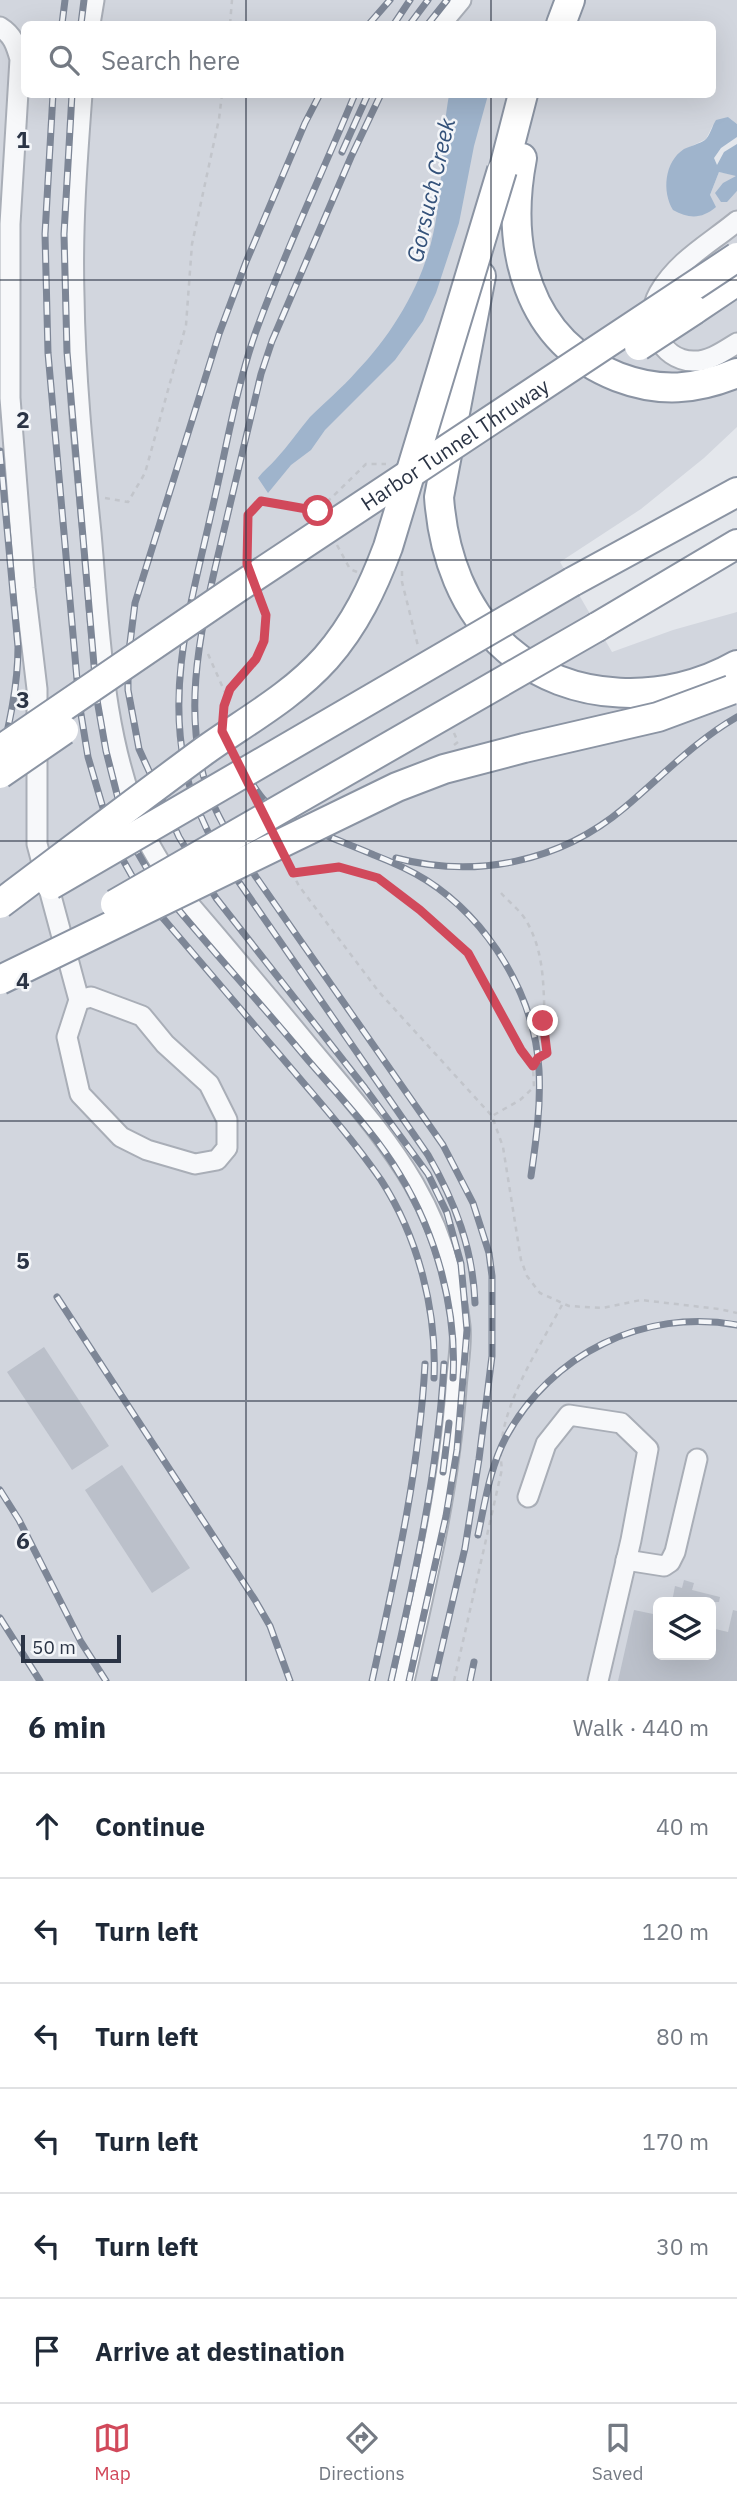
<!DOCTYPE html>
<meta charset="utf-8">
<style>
body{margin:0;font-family:"IBM Plex Sans",sans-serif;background:#f6f6f7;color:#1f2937}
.controls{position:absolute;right:21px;bottom:21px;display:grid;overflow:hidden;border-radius:10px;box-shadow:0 7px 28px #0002}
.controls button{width:63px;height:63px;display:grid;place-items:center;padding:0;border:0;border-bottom:2px solid #e0e1e3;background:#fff;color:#1f2937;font:35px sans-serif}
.scale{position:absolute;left:21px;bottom:18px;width:100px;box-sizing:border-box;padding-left:7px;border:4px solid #2b3445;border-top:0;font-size:19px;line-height:24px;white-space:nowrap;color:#2b3445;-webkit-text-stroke:5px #f4f6f9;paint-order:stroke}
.stop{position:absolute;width:21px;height:21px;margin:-16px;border:5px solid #d1495b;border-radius:50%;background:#fff}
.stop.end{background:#d1495b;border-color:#fff;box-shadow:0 2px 7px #0008}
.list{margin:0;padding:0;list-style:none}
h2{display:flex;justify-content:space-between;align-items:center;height:91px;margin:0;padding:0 28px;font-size:30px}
h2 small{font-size:23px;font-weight:400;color:#747a83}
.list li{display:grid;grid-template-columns:46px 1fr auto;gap:21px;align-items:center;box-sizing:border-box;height:105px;padding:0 28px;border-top:2px solid #e0e1e3}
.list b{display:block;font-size:26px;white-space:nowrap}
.list em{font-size:23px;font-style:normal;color:#747a83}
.icon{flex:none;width:38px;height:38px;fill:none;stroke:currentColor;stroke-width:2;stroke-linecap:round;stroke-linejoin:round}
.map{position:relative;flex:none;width:737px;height:1681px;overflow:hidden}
.search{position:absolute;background:#fff;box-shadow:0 7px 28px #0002;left:21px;right:21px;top:21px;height:77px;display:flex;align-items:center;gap:18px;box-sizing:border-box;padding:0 24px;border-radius:10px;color:#747a83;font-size:26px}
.sheet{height:721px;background:#fff}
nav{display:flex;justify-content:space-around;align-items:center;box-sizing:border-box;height:98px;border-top:2px solid #e0e1e3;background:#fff;font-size:19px;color:#747a83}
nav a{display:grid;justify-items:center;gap:4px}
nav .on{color:#d1495b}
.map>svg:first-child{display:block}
.built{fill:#d2d6de;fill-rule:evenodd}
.water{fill:#9fb4cc}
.building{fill:#bbc0ca}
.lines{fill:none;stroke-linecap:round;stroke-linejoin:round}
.minor-casing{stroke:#a9aeb7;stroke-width:23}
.highway-casing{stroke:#8b94a3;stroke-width:32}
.path{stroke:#c2c5cb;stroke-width:2.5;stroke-dasharray:5 5;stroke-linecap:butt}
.minor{stroke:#f7f8fa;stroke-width:19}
.highway{stroke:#fff;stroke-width:28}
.rail-casing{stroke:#7d8696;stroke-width:7}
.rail{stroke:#f4f6f9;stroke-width:4.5;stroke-dasharray:13;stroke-linecap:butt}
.highway-bridge-casing{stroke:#8b94a3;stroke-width:32;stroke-linecap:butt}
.highway-bridge{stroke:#fff;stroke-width:28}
.route{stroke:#d1495b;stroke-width:9}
.grid{fill:none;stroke:#2b3445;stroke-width:2;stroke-opacity:0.55}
.labels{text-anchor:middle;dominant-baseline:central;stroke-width:5;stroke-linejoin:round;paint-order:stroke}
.street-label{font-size:21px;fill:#2b3445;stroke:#f4f6f9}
.water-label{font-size:23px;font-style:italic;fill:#34527a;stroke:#f4f6f9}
.grid-label{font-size:23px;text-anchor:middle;font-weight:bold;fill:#2b3445;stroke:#f4f6f9;stroke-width:5;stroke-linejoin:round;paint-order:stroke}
</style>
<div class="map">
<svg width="737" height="1681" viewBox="0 0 737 1681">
<rect width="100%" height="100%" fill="#e4e7ec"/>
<path class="built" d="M0,0H737V124L728,117L713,125L706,139L684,150L710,195L719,172L737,175L733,195L737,191V427L704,458L641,509L560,562L612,652L673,630L737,612V1681H0ZM24,24H712V94H24ZM658,1602H711V1655H658Z"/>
<g class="water">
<path d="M449,95H488L474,146L459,223L436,293L423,321L395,360L325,430L311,450L291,465L268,493L258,478C263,471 270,466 276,459C288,446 298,431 310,417C325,402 342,388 356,372C390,337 419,290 431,243C444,194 440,144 449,95Z"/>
<path d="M728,117L737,124V137L721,148L714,158L717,165L724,152L737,144V191L727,202H721L715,193L723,183L736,176L719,172L710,195L716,207C702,219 689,219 673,210C662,192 664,162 684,149C690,146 699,144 705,140C710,136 712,126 716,120Z"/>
</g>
<g class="building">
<polygon points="44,1347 109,1446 72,1470 7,1372"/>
<polygon points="122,1465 190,1568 152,1593 85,1490"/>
<polygon points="684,1580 694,1583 692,1590 720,1597 719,1602 672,1602 675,1586 682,1588"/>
<polygon points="634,1610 658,1615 658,1655 711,1655 711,1628 728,1632 733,1610 737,1611 737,1681 618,1681"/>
</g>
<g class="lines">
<defs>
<g id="minor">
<polyline points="90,24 94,0"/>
<polyline points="441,24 461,0"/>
<path d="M0,27C13,35 16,45 20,59L10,224V398L25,588L37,689V844L79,1000L67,1037L80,1094L121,1137L147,1150L195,1164L217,1160L227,1148V1120L209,1084L165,1044L142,1016L91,997L79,1000"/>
<path d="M82,94C77,161 72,228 74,295C75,375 83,454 91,533C100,633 102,739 144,833C154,856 169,876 182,896C225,946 267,996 309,1047C385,1138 446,1201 460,1326C462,1346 457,1369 456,1389C449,1488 426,1584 404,1681"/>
<path d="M737,221C709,244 677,261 659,293C643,321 660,360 693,361C709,362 724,351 737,343"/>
<polyline points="528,1497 546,1444 569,1415 621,1423 648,1449 631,1540 598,1681"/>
<polyline points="626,1560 664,1566 670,1562 675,1552 697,1459"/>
</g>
<g id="highway">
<polyline points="561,24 570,0"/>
<path d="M522,158C505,247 526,341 618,377C660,393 696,390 737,373"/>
<polyline points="498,191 523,94"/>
<path d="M481,276L439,497C443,554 463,611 507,649C570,704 667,705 737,665"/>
<polyline points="694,310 737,281"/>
<polyline points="572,582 737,492"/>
<polyline points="597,627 737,544"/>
</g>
</defs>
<use href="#minor" class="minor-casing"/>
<use href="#highway" class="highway-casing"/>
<g class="path">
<polyline points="230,24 232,0"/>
<polyline points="105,498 128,502 145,473 186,325 192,244 219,119 222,94"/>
<polyline points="327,502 366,464 386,464"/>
<polyline points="337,545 350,569 357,572"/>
<polyline points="247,558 248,515 261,501 317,511"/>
<polyline points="402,571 402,582 418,646"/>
<polyline points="208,654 227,697"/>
<path d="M224,713C227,664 284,665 259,597"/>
<polyline points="454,745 458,742 454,733"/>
<polyline points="287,863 299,886 379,992 492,1116 503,1147 521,1260 527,1276 540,1293 569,1306 602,1308 641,1300 719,1309 737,1313"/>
<polyline points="293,873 339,867 378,878 420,910 468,953 521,1050 533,1066 534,1087 520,1100 492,1116"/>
<path d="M501,893C509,902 521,911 527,922C550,963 541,1008 547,1053L538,1058L533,1066"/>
<path d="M454,1681L502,1469C493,1415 538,1351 563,1303"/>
</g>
<use href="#minor" class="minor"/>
<use href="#highway" class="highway"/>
<defs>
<g id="rail">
<polyline points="62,24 65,0"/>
<polyline points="81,24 84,0"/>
<polyline points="369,24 390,0"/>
<polyline points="394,24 410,0"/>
<polyline points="410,24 428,0"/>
<polyline points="428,24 447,0"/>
<path d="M53,94L45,234L48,353L79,702L88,757L108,825L118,851L132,876L156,910C199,960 241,1010 284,1060C317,1099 352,1138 381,1180C418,1237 437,1310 434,1378"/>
<path d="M72,94L64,234L67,352L97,700L106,751L123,818L132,843L146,867L172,902C216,955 263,1006 307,1059C339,1096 375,1133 400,1175C436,1234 457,1309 453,1378"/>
<polyline points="320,94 305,123 246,262 219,334 135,603 128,659 128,690 139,749 179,837 216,898 365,1088 428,1174 447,1213 461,1264 467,1330 457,1450 446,1516 409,1681"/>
<path d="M355,94C322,174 284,253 255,334C235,392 225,455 211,514C192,600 165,688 187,776C193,802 205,825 216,849L428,1155C455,1202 473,1249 475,1303"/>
<path d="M381,94L351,157L272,341L261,374C249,426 236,478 224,530C203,620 175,720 215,808C226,833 242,855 256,877L443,1145L473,1203L489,1253L492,1276V1356L479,1459L465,1548L434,1681"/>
<polyline points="342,152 368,94"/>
<path d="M0,451L18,647C18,686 9,725 0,763"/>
<path d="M249,779C254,786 259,795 265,801C295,827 338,839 374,855C392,862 410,870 426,880C489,920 535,996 539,1070C541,1106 536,1141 531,1176"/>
<path d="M396,858C476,879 560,862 624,808C661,777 695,741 737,717"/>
<polyline points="57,1297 255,1600 270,1626 290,1681"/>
<polyline points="443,1472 449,1423"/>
<polyline points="0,1490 19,1520 81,1642 106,1681"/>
<path d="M478,1535C485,1502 490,1467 506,1437C551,1354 644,1308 737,1325"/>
<polyline points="0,1618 40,1681"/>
<path d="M372,1681C395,1576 419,1472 425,1364"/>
<path d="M391,1681C415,1576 438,1472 444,1364"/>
<polyline points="470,1681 474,1662"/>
</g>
</defs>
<use href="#rail" class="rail-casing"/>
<use href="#rail" class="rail"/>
<defs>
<g id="highway-bridge">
<polyline points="639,346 694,310"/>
<path id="s1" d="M0,750L236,589L737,257"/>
<polyline points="0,774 64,730"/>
<polyline points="51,885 572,582"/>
<path d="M0,904C68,853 136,801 204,751C246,721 291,697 326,658C355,625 373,587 388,547L502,170"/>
<polyline points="115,904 597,627"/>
<polyline points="0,980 397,787 444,769 524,748 658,717 731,690"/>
</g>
</defs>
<use href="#highway-bridge" class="highway-bridge-casing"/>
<use href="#highway-bridge" class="highway-bridge"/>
</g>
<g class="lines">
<polyline class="route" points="318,511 261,501 248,515 247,564 266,615 264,641 256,659 230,689 224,706 222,731 293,873 339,867 378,878 420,910 468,953 521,1050 533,1066 538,1058 547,1053 543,1021"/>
</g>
<path class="grid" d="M246,0V24M491,0V24M246,94V1681M491,94V1681M0,280H737M0,560H737M0,841H737M0,1121H737M0,1401H737"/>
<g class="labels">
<g class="street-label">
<text stroke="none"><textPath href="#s1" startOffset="548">Harbor Tunnel Thruway</textPath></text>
</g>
<g class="water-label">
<text transform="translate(430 190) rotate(-77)">Gorsuch Creek</text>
</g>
</g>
<g class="grid-label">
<text x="23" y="148">1</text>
<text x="23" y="428">2</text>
<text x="23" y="708">3</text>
<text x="23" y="989">4</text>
<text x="23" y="1269">5</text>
<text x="23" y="1549">6</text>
</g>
</svg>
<div class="controls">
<button><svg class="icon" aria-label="layers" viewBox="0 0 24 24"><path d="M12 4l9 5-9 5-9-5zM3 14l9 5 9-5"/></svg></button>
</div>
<div class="scale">50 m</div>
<div class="stop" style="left:318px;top:511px"></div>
<div class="stop end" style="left:543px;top:1021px"></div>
<div class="search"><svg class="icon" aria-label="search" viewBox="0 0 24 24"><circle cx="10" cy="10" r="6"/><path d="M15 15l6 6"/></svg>Search here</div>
</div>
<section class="sheet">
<h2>6 min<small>Walk · 440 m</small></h2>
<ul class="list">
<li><svg class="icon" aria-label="ahead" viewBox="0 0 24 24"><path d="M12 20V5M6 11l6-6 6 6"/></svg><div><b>Continue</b></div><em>40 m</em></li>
<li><svg class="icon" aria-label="left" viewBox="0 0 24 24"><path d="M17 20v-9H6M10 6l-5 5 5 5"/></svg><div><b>Turn left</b></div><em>120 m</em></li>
<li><svg class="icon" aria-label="left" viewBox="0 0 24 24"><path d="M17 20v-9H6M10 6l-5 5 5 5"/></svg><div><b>Turn left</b></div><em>80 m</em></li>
<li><svg class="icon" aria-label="left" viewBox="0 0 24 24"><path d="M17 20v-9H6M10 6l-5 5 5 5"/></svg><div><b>Turn left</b></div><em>170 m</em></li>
<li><svg class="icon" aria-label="left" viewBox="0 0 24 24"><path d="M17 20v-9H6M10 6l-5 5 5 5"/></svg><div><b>Turn left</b></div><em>30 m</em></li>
<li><svg class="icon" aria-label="arrive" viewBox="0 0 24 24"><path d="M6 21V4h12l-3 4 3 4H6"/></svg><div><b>Arrive at destination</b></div></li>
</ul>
</section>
<nav>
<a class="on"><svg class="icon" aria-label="map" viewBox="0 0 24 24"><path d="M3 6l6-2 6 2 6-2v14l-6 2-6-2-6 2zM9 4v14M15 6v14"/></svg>Map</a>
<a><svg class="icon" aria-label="directions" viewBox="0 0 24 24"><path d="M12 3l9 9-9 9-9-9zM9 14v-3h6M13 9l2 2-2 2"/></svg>Directions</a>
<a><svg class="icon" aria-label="saved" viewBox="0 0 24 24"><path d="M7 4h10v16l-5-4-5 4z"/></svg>Saved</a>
</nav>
